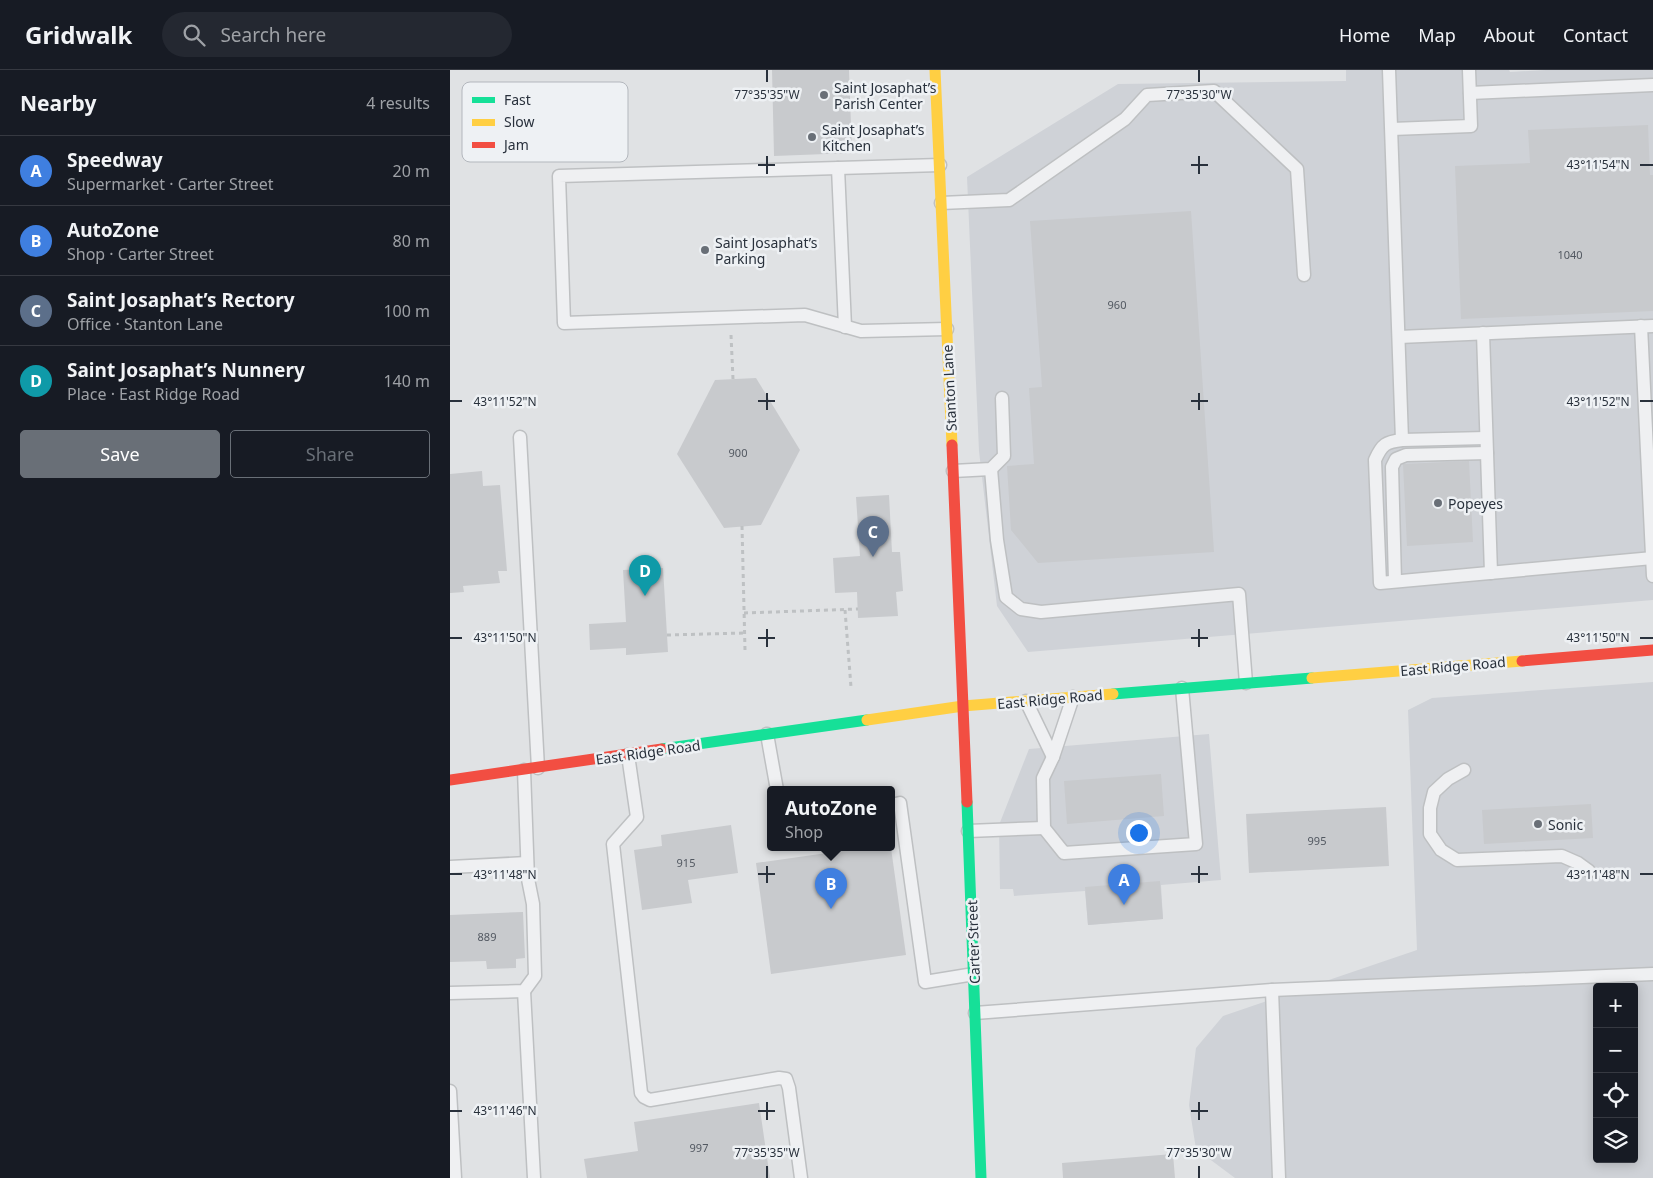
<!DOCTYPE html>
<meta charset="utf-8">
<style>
body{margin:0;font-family:"Noto Sans",sans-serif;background:#242831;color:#f1f3f6}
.controls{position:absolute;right:15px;bottom:15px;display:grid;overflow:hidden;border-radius:5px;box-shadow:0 2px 12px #0003}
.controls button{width:45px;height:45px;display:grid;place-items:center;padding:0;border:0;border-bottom:1px solid #363941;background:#171b24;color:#f1f3f6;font:25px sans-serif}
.you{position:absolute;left:688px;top:762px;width:18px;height:18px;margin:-12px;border:4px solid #fff;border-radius:50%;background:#1a73e8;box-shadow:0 0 0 8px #1a73e833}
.badge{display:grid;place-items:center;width:32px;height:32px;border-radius:50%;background:#696f77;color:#fff;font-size:16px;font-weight:700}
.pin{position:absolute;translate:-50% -41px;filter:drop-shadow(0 1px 2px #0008)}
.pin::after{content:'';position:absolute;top:26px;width:18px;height:15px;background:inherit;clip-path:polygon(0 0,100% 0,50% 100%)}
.popup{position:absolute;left:317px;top:716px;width:128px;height:65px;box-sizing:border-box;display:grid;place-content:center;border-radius:5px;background:#171b24;filter:drop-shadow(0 1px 4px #0005);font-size:16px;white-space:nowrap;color:#9ea1a6}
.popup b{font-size:19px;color:#f1f3f6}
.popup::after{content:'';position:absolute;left:50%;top:100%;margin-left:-10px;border:10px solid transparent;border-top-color:#171b24}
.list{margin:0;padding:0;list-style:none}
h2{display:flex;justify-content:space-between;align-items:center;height:65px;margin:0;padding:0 20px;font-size:21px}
h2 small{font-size:16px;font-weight:400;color:#9ea1a6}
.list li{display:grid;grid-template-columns:32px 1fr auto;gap:15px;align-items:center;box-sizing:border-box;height:70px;padding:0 20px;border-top:1px solid #363941}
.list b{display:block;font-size:19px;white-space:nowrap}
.list p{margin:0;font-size:16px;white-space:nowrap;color:#9ea1a6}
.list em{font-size:16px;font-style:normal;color:#9ea1a6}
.actions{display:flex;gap:10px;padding:15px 20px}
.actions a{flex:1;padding:11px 0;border:1px solid #696f77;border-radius:5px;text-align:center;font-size:18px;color:#696f77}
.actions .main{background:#696f77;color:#fff}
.icon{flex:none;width:28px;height:28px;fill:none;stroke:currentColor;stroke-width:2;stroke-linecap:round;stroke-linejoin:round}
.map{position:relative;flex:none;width:1203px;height:1108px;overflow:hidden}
header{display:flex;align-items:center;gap:30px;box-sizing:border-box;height:70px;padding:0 25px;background:#171b24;border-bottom:1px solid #363941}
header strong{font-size:24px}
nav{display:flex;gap:28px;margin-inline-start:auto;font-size:18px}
.search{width:350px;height:45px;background:#242831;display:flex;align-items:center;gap:12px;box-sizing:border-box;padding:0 18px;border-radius:28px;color:#9ea1a6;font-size:19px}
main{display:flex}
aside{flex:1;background:#171b24}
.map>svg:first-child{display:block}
.built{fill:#cfd2d7;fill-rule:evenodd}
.building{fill:#c8cacd}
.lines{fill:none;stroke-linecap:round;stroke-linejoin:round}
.lane-casing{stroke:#bec0c2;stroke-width:15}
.path{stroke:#bec1c3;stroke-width:3;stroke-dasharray:4 4;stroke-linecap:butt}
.lane{stroke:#eff0f2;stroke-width:12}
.fast{stroke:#16e098;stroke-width:11}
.slow{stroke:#ffcf43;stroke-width:11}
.jam{stroke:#f24e42;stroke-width:11}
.ticks{fill:none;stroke:#29313c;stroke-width:2}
.poi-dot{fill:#696f77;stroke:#eef1f4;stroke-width:2}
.labels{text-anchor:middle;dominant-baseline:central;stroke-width:5;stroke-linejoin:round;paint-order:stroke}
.number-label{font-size:11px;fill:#525861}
.poi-label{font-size:14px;fill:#29313c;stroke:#eef1f4;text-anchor:start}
.street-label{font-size:14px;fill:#29313c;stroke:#eef1f4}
.key{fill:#eef1f4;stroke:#b3b7bd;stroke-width:1}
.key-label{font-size:14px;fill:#29313c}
.ticks-label{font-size:12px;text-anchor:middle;fill:#29313c;stroke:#eef1f4;stroke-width:5;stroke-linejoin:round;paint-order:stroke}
</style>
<header>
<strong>Gridwalk</strong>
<div class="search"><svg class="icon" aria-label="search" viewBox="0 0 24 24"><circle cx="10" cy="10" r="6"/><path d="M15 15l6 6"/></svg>Search here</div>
<nav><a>Home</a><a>Map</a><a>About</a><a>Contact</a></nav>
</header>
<main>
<aside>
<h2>Nearby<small>4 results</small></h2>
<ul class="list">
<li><span class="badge" style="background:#3f7fe0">A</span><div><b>Speedway</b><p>Supermarket · Carter Street</p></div><em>20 m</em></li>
<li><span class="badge" style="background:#3f7fe0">B</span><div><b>AutoZone</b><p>Shop · Carter Street</p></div><em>80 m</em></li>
<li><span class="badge" style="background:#5c6f8a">C</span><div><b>Saint Josaphat’s Rectory</b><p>Office · Stanton Lane</p></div><em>100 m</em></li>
<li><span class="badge" style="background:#0f9aa8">D</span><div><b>Saint Josaphat’s Nunnery</b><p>Place · East Ridge Road</p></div><em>140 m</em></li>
</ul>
<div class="actions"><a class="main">Save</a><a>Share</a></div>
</aside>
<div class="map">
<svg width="1203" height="1108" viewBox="0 0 1203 1108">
<rect width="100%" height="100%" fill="#e0e2e4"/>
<g class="built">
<polygon points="896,0 1059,0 1060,2 1096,0 1203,0 1203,530 578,582 547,536 529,381 517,107 668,14 896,11"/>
<path d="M1203,612V1108H785L746,1079L739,1035L746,978L773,946L967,880L958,640L982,628ZM1147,917H1184V1089H1147Z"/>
<polygon points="759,664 771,810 711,815 713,849 638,855 635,821 564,826 563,819 550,819 549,755 579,679"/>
</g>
<g class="building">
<polygon points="322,0 399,0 402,83 324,86"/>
<polygon points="1198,55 1200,105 1203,105 1203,241 1011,249 1005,96 1080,93 1078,60"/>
<polygon points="741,141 764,482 588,493 561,460 557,396 584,394 579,318 592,317 580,151"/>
<polygon points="306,308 350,380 311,455 274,458 227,384 265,310"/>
<polygon points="1019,391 1023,472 957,476 953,394"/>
<polygon points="32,401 33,416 50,415 57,501 48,501 50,513 13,516 14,522 0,523 0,404"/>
<polygon points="439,425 442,482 450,482 453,521 446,522 448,546 408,548 407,522 385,523 383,488 410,486 406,427"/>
<polygon points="213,498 218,582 176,585 176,578 140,580 139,554 176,552 173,500"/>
<polygon points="711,704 714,746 617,754 614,711"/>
<polygon points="1141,734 1143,768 1034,774 1032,740"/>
<polygon points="936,737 939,796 799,803 796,744"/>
<polygon points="281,755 288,803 238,810 242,833 192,840 184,780 212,776 211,765"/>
<polygon points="412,778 441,778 456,885 321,904 306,793"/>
<polygon points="710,811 713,849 638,855 635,817"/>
<polygon points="73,842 75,888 66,889 66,898 37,899 36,891 0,892 0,845"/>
<polygon points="309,1033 320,1108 137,1108 134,1089 188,1081 184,1052"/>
<polygon points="723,1084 725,1108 613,1108 612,1093"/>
</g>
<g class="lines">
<defs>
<g id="lane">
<polyline points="939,0 952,370"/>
<polyline points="1020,23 1203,15"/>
<polyline points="942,59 1021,56 1019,0"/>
<polyline points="490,95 109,106 114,253 355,245 411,261 497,259"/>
<polyline points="388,98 395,257"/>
<polyline points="491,133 559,130 675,49 697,25 764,21 847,99 854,205"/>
<polyline points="1191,256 1203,506"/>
<polyline points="1033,263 1041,503"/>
<polyline points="949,267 1203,256"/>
<polyline points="70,367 88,698"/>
<path d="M1036,368L952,370C936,372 932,374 925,390L930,513L1203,488"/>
<polyline points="541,399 547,470 556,527 571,539 591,542 789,524 796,613"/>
<polyline points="503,401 541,399 554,386 552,328"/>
<polyline points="945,511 942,397 946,389 956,385 1037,383"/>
<polyline points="623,627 603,687 593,708 594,758 614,783 746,774 732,618"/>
<polyline points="576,631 603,687"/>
<polyline points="317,664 327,720"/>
<polyline points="178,685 187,747 163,774 191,1023 194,1027 200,1030 329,1008 336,1009 339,1018 351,1108"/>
<polyline points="1014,700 998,709 984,722 980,738 980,764 991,780 1007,790 1112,786 1128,793 1139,801"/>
<polyline points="441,735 450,733 475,912 524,904"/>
<polyline points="518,761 594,758"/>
<polyline points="0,797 77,793"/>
<polyline points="822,920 829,1108"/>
<polyline points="74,921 84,1108"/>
<polyline points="0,923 74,921 85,906 83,834 78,809 74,700"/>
<polyline points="525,943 822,920 1203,904"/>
<polyline points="0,1021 5,1108"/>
</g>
</defs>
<use href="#lane" class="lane-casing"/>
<g class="path">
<polyline points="281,265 283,309"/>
<polyline points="292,456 295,580"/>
<polyline points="395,540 401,617"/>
<polyline points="294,543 408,539"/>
<polyline points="217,565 295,563"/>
</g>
<use href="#lane" class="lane"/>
<g class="fast">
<polyline points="663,624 862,608"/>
<polyline points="212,679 417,650"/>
<polyline points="517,732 531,1108"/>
</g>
<g class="slow">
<polyline points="485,0 502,375"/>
<polyline points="862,608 1072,591"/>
<polyline points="417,650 513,636 663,624"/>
</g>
<g class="jam">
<polyline points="502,375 517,732"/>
<polyline points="1072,591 1203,580"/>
<polyline points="0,710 212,679"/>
</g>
</g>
<path class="ticks" d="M317,0V12M749,0V12M317,86V104M749,86V104M308,95H325M741,95H758M1190,95H1203M317,323V340M749,323V340M0,331H12M308,331H325M741,331H758M1190,331H1203M317,559V577M749,559V577M0,568H12M308,568H325M741,568H758M1190,568H1203M317,796V813M749,796V813M0,804H12M308,804H325M741,804H758M1190,804H1203M317,1032V1050M749,1032V1050M0,1041H12M308,1041H325M741,1041H758M317,1096V1108M749,1096V1108"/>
<g class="poi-dot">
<circle cx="374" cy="25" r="5"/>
<circle cx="362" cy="67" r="5"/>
<circle cx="255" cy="180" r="5"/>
<circle cx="988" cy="433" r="5"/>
<circle cx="1088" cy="754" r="5"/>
</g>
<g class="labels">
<g class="number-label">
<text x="1120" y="184">1040</text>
<text x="667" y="234">960</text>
<text x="288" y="382">900</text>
<text x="867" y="770">995</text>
<text x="236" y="792">915</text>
<text x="37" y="866">889</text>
<text x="249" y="1077">997</text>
</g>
<g class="poi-label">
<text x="384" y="17">Saint Josaphat’s<tspan x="384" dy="16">Parish Center</tspan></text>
<text x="372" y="59">Saint Josaphat’s<tspan x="372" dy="16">Kitchen</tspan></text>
<text x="265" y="172">Saint Josaphat’s<tspan x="265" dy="16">Parking</tspan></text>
<text x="998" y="433">Popeyes</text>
<text x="1098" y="754">Sonic</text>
</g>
<g class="street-label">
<text transform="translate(499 318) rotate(-93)">Stanton Lane</text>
<text transform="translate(1003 596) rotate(-5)">East Ridge Road</text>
<text transform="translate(600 629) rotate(-5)">East Ridge Road</text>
<text transform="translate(198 682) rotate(-8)">East Ridge Road</text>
<text transform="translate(523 872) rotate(-92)">Carter Street</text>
</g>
</g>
<rect x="12" y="12" width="166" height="80" rx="8" class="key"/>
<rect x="22" y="27" width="23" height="6" fill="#16e098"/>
<rect x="22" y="49" width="23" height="7" fill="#ffcf43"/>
<rect x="22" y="72" width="23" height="6" fill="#f24e42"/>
<g class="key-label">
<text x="54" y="35">Fast</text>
<text x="54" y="57">Slow</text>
<text x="54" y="80">Jam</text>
</g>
<g class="ticks-label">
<text x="317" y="29">77°35'35"W</text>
<text x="749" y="29">77°35'30"W</text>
<text x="1148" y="99">43°11'54"N</text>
<text x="55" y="336">43°11'52"N</text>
<text x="1148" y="336">43°11'52"N</text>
<text x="55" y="572">43°11'50"N</text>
<text x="1148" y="572">43°11'50"N</text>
<text x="55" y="809">43°11'48"N</text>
<text x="1148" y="809">43°11'48"N</text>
<text x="55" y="1045">43°11'46"N</text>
<text x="317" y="1087">77°35'35"W</text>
<text x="749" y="1087">77°35'30"W</text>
</g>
</svg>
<div class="controls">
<button>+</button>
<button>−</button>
<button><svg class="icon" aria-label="locate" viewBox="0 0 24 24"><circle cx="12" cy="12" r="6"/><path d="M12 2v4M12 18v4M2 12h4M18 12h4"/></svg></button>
<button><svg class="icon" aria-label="layers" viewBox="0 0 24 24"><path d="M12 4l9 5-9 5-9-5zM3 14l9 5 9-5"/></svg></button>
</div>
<div class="you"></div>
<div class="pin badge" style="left:674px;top:835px;background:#3f7fe0">A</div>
<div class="pin badge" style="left:381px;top:839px;background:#3f7fe0">B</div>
<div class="popup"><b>AutoZone</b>Shop</div>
<div class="pin badge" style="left:423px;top:487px;background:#5c6f8a">C</div>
<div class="pin badge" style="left:195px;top:526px;background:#0f9aa8">D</div>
</div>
</main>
